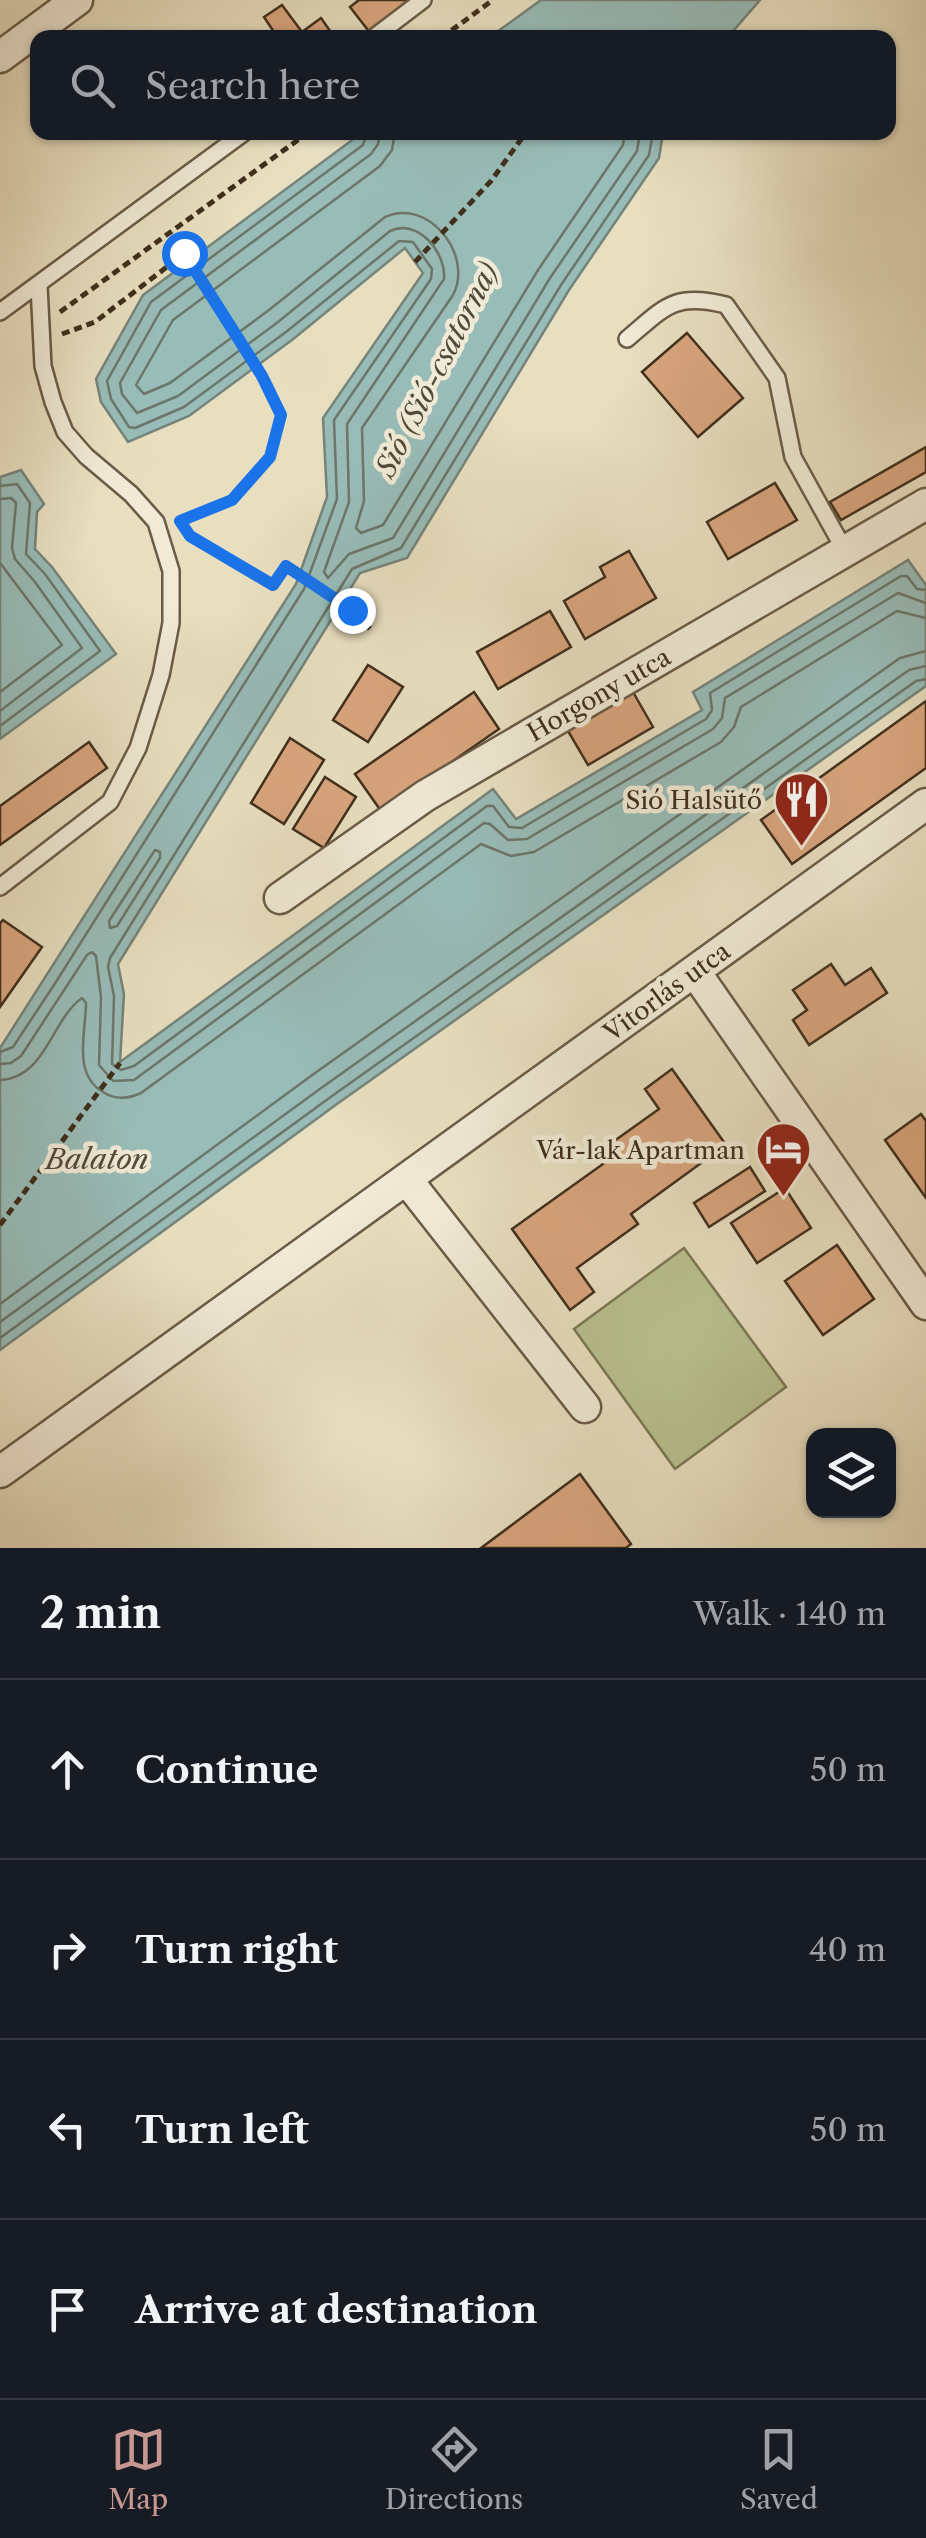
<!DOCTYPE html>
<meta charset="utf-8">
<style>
body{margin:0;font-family:"Libre Caslon Text",serif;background:#20242c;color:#f1f3f6}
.controls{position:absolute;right:30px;bottom:30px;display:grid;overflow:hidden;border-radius:20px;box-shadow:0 2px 8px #0004}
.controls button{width:90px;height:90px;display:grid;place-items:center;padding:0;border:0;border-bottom:2px solid #363941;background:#171b24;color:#f1f3f6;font:50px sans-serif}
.stop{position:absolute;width:30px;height:30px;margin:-22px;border:8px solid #1a73e8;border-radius:50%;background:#fff}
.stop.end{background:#1a73e8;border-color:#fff;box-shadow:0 2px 10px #0008}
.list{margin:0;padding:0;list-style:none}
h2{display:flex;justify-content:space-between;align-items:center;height:130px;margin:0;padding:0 40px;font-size:42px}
h2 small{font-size:32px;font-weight:400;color:#9ea1a6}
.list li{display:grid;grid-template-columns:65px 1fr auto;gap:30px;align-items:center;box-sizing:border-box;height:180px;padding:0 40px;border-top:2px solid #363941}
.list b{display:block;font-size:38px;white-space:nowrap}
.list em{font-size:32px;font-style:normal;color:#9ea1a6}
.icon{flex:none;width:55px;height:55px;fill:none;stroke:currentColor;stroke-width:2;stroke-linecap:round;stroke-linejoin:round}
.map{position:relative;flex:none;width:926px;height:1548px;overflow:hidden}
.search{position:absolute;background:#171b24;box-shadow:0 2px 8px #0004;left:30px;right:30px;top:30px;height:110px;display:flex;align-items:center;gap:25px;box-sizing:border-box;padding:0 35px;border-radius:20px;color:#9ea1a6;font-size:38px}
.sheet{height:850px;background:#171b24}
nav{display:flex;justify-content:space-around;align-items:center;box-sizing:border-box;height:140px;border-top:2px solid #363941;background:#171b24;font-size:28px;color:#9ea1a6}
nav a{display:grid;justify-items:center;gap:5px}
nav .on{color:#c59692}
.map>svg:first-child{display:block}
.green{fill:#b9c190;stroke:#7c7856;stroke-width:2.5}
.water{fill:#98bcb8;stroke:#75847a;stroke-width:2.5}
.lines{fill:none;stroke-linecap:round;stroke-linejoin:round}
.shore{stroke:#6c766a;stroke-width:2.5}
.building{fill:#d9a57e;stroke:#402f1d;stroke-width:2.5}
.service-casing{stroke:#6a5b46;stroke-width:20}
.minor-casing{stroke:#6a5b46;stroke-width:35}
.path{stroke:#402f1d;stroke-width:5;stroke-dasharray:8 5;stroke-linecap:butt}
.service{stroke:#f0ead6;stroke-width:15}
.minor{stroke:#f0ead6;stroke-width:30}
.route{stroke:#1a73e8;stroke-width:12}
.labels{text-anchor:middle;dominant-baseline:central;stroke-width:9;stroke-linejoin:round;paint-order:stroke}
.street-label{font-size:25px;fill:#402f1d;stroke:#f0ead6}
.poi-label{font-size:25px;fill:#402f1d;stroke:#f0ead6;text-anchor:end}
.water-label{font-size:28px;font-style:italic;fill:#524b3c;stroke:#f0ead6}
</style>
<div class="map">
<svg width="926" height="1548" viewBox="0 0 926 1548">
<rect width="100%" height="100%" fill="#e8dfc0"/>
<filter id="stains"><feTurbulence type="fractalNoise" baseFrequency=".002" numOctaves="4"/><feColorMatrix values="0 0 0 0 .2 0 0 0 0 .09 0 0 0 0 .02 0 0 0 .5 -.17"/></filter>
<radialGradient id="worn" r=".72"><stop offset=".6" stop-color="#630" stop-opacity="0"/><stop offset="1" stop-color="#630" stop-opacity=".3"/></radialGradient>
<polygon class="green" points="684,1248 786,1387 675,1469 574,1329"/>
<g class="water">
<polygon points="541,0 760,0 728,37 490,37"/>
<polygon points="363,132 663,133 659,158 569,290 407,558 360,573 118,964 124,994 120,1062 493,789 516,819 702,710 693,692 908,560 926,585 926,686 337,1104 0,1350 0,1048 296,584 327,497 323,418 423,273 405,248 292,340 189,416 128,442 101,402 96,379 143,295"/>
<polygon points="21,470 44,504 37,512 35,549 52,567 116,654 0,739 0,477"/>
</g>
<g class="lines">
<g class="shore">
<path d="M380,132L378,144L371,154L161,310L120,383L122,394L137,413L178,396L278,322L390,231C418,218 446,252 444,279L347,424L349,502L324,572L328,578L349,554L393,538L550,278L637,151L640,132"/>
<path d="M395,132L392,150L380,166L173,320L136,385L144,394L170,383L269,310L385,217C428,197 474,255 453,295L362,428L364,501L356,528L361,533L383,525L538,270L623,145L625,132"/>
<polyline points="653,132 649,155 561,285 401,548 352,569 110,958 108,967 114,996 112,1064 121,1070 134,1066 487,806 493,806 509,827 522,828 706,719 712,710 710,693 901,576 907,576 917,589 926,590"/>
<polyline points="0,486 17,484 30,503 26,554 45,574 100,651 0,726"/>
<polyline points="0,499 11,498 16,503 12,548 15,559 35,582 82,648 0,711"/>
<polyline points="0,563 62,645 0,692"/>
<polygon points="155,850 160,852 160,858 117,926 110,928 109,921"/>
<polyline points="0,1052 13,1047 54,985 304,589 337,499 334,420 431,279 432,269 413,242 399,241 286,332 184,407 135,428 129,427 111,399 107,381 151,302 363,145 367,132"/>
<polyline points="0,1064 11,1063 21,1056 87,955 92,952 96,956 101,997 99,1065 113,1081 134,1080 484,823 490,824 508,840 527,839 713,729 722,718 725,698 898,593 926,603"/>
<path d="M0,1080C46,1078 51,1020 82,998L86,1003C86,1032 72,1074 103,1092C115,1100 128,1099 141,1093L481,844L511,856L534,852L721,742L734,727L741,707L897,611L926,618"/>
<polyline points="0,1304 315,1073 900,658 926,651"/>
<polyline points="0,1322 324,1086 909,670 926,666"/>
<polyline points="0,1338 332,1096 916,681 926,679"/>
</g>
</g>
<g class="building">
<polygon points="359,0 416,0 371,34 350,7"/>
<polygon points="282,5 302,32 321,18 335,38 278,38 264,17"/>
<polygon points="687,333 743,398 698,437 642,372"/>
<polygon points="926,447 926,472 841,520 830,502"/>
<polygon points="775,483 797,520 728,559 707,522"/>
<polygon points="629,551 656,598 585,639 564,601 605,577 600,567"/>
<polygon points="550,611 571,647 498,689 477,652"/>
<polygon points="368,665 403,687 368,742 333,720"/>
<polygon points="474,692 499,729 381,811 355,774"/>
<polygon points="633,692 653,727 588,765 568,731"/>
<polygon points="926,701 926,768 792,864 761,820"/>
<polygon points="290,738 324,760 284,824 251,803"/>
<polygon points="89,742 107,768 0,845 0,806"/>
<polygon points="325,777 356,797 324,848 293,829"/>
<polygon points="3,920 42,947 0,1007 0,923"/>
<polygon points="831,964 845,985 871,968 887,993 809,1045 793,1020 807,1010 793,990"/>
<polygon points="672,1069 726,1145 631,1214 638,1224 577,1268 594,1292 570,1310 512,1229 603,1164 596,1154 659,1109 645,1089"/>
<polygon points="921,1114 926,1121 926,1198 885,1140"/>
<polygon points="750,1167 765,1191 709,1227 694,1203"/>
<polygon points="785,1188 811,1228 757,1263 731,1223"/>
<polygon points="837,1245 874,1299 823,1335 785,1281"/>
<polygon points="580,1474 631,1544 626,1548 481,1548"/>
</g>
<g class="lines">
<defs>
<g id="service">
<polyline points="373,38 423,0"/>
<polyline points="0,312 245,132"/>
<path d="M627,339C665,307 674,292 726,305L777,378L793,457L845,551"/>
<polyline points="0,887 110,802 138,748 161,675 171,623 171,571 156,522 131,494 86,456 65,432 53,402 43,366 39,286"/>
</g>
<g id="minor">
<polyline points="0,57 77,0"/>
<polyline points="280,898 425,796 926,504"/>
<polyline points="695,972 926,1304"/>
<polyline points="407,1180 585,1407"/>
<polyline points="0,1472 926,804"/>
</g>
</defs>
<use href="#service" class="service-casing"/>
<use href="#minor" class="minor-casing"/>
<g class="path">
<polyline points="441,38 493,0"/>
<polyline points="415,262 491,181 522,138"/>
<polyline points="60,312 309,132"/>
<polyline points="62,334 95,322 185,253 262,376 281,415 270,457 232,499 180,521 190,535 273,585 286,566 352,610 372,631"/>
<polyline points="0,1225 120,1063"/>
</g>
<use href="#service" class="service"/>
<use href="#minor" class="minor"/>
</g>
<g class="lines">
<polyline class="route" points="184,253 262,376 281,415 270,457 232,500 180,521 190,536 273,585 286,566 352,610"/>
</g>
<defs>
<symbol id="restaurant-pin" viewBox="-11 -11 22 30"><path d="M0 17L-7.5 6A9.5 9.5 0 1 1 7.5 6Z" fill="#8f2418" stroke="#f0ead6"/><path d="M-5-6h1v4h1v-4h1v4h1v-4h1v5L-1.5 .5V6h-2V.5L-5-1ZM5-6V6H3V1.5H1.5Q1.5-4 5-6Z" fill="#fff"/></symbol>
<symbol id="hotel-pin" viewBox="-11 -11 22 30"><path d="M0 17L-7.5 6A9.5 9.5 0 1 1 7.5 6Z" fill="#8f2418" stroke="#f0ead6"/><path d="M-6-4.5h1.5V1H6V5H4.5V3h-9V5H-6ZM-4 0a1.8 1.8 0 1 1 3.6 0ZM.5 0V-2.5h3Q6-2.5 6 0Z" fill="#fff"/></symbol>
</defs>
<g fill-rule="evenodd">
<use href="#restaurant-pin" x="770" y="768" width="63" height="86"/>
<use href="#hotel-pin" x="752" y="1118" width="63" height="86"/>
</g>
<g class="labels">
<g class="street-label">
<text transform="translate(599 695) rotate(-30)">Horgony utca</text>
<text transform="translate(667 992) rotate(-36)">Vitorlás utca</text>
</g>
<g class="poi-label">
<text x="762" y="800">Sió Halsütő</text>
<text x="745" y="1150">Vár-lak Apartman</text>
</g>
<g class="water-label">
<text transform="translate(437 369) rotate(-63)">Sió (Sió-csatorna)</text>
<text x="97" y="1159">Balaton</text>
</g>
</g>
<rect width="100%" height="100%" filter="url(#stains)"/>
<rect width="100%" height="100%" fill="url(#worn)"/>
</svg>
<div class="controls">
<button><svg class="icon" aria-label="layers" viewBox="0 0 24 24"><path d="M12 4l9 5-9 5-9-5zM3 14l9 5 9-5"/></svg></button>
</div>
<div class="stop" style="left:184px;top:253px"></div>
<div class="stop end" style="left:352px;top:610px"></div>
<div class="search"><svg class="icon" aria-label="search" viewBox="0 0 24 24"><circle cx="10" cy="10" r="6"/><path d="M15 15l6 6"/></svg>Search here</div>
</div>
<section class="sheet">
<h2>2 min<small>Walk · 140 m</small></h2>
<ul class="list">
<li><svg class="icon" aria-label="ahead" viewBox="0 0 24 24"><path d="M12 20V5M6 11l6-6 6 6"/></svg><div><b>Continue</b></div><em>50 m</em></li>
<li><svg class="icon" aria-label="right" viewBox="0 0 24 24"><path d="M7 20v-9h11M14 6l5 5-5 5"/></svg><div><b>Turn right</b></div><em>40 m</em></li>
<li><svg class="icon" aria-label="left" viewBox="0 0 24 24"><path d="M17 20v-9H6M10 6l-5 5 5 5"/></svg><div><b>Turn left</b></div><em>50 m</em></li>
<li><svg class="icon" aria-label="arrive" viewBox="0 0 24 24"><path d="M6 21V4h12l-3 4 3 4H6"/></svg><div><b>Arrive at destination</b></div></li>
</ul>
</section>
<nav>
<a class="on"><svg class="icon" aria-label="map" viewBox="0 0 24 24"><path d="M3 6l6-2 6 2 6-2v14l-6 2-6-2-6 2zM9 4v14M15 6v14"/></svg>Map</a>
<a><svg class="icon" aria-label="directions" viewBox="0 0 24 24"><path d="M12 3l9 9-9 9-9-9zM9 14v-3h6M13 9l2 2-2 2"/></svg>Directions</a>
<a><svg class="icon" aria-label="saved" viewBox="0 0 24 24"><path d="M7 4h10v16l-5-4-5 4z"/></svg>Saved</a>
</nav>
